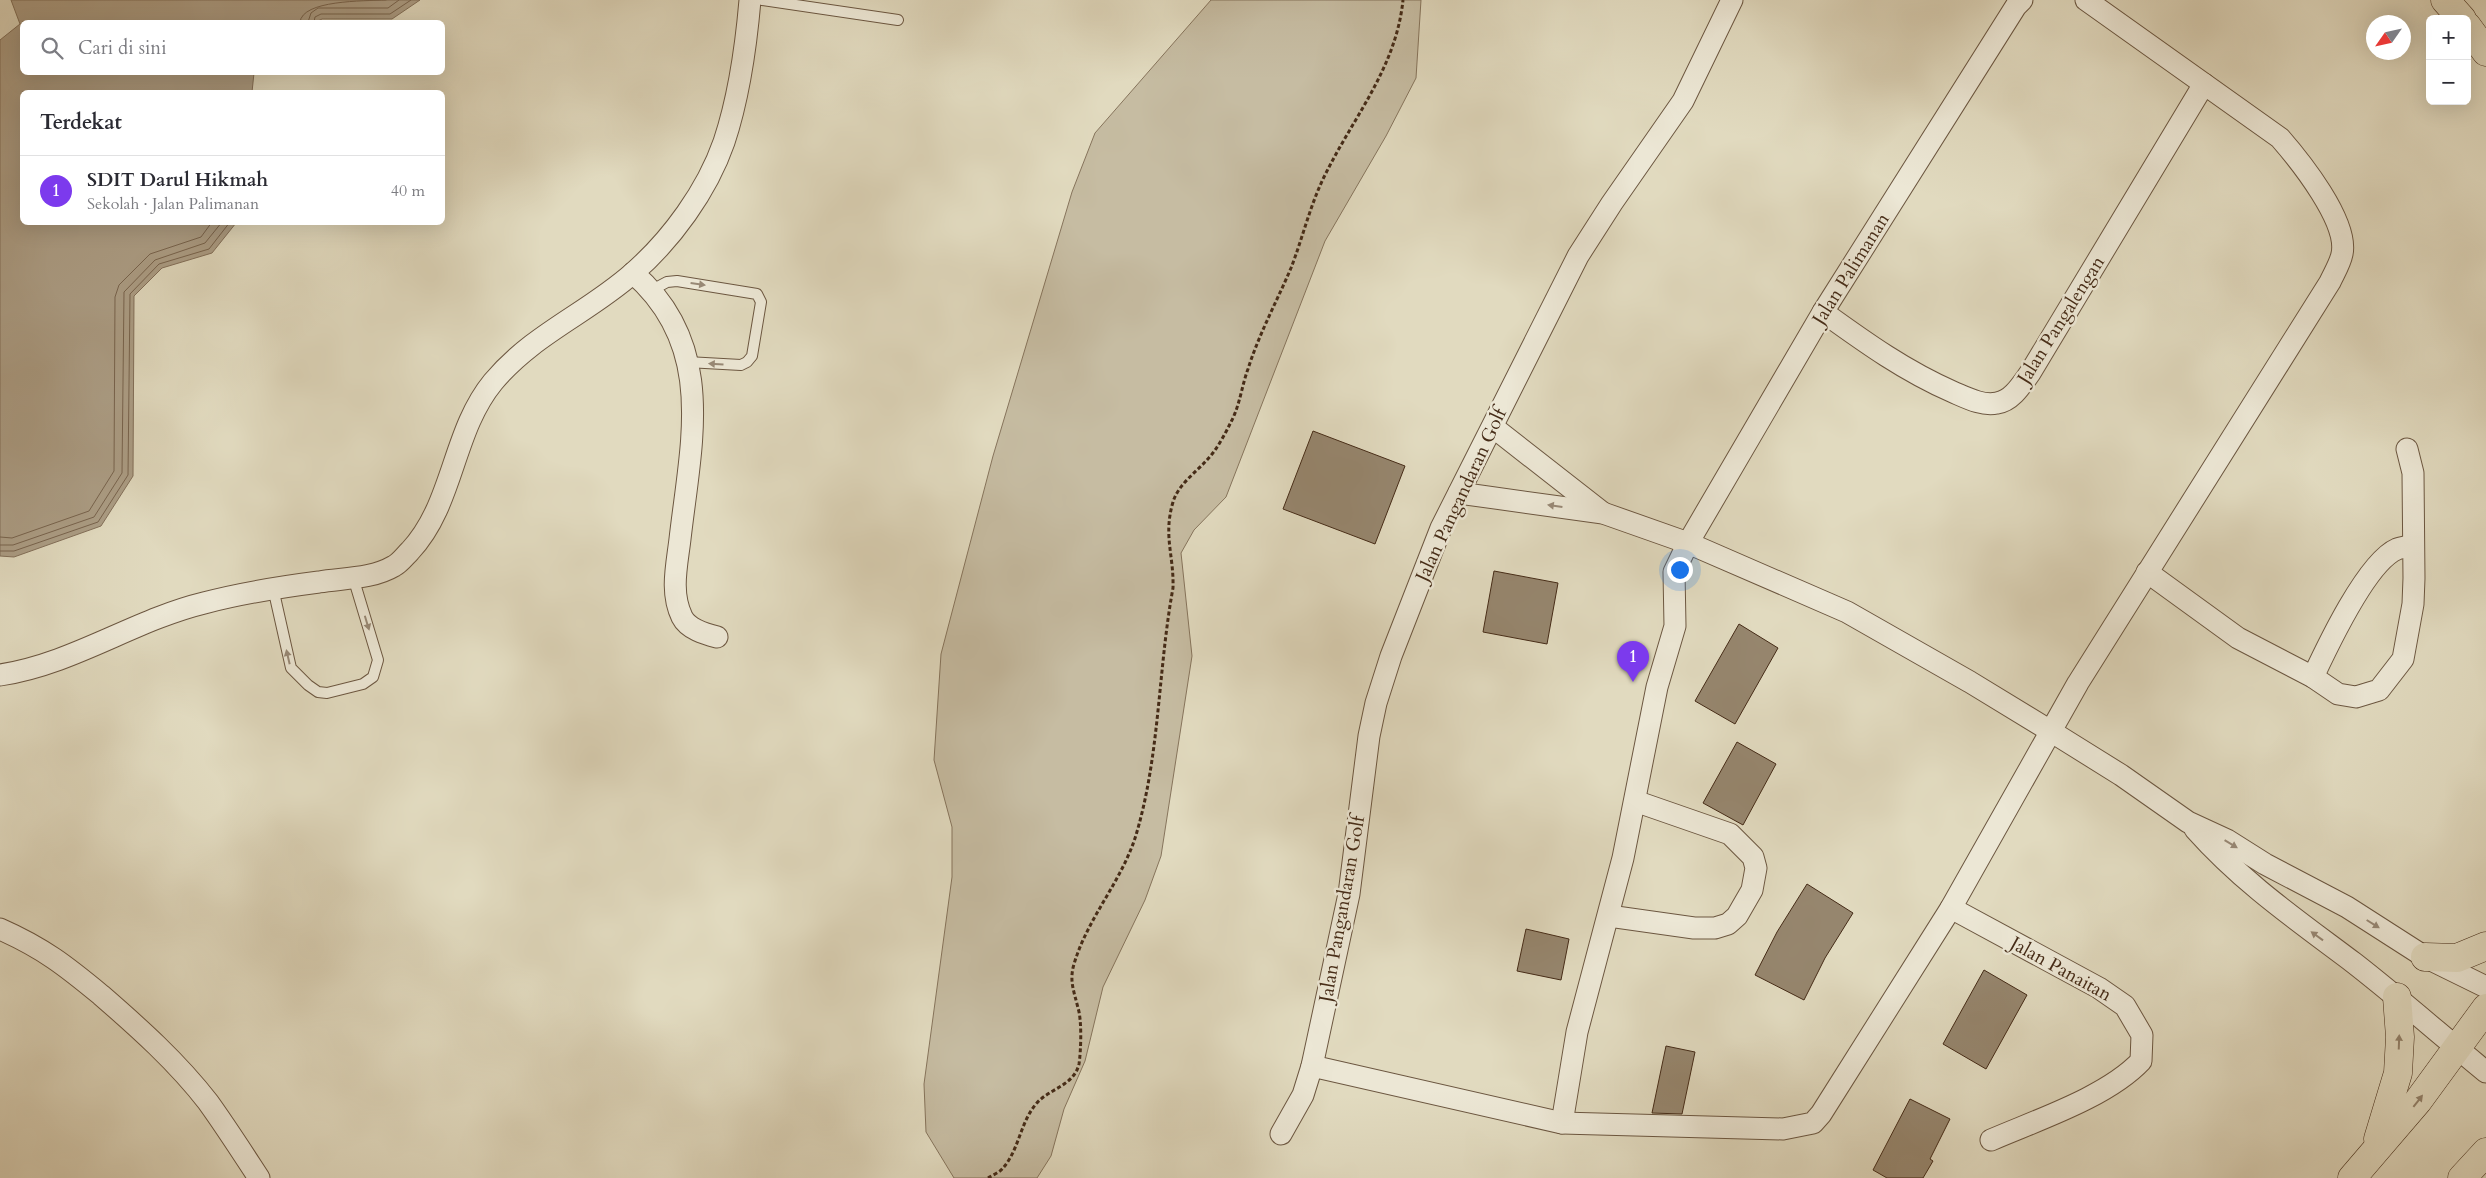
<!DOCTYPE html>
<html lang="id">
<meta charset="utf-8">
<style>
body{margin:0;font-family:Cardo,serif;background:#f2f2f3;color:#2b2b33}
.controls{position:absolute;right:15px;top:15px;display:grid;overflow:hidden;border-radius:8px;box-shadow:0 5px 20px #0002}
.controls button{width:45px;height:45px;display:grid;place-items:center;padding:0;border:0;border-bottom:1px solid #e1e1e2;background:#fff;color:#2b2b33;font:25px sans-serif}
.compass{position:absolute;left:2366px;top:15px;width:45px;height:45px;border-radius:50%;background:#fff;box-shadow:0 5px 20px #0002;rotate:236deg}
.you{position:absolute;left:1679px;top:569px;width:18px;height:18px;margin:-12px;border:4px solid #fff;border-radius:50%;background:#1a73e8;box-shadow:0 0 0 8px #1a73e833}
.badge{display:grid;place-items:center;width:32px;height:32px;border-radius:50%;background:#7c3aed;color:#fff;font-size:16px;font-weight:700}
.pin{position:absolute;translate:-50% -41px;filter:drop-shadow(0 1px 2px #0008)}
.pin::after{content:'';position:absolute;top:26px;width:18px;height:15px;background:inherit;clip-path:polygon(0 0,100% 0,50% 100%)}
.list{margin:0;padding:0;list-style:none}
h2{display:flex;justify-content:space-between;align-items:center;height:65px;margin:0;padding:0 20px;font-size:21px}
h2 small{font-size:16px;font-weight:400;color:#7c7c81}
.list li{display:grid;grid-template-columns:32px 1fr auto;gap:15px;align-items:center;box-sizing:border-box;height:70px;padding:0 20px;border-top:1px solid #e1e1e2}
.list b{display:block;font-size:19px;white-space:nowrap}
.list p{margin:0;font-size:16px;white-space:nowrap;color:#7c7c81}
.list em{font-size:16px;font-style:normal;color:#7c7c81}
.icon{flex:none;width:28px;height:28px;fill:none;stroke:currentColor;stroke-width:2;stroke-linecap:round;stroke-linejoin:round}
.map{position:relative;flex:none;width:2486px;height:1178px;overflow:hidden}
.search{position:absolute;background:#fff;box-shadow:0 5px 20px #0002;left:20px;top:20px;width:425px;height:55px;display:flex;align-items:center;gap:12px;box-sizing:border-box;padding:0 18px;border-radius:8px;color:#7c7c81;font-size:19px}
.panel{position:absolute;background:#fff;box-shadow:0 5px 20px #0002;left:20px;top:90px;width:425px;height:135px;border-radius:8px}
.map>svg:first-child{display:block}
.green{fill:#c6bca2;stroke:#86745c}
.water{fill:#ac9e86;stroke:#83705a}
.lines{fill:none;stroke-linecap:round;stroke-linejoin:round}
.shore{stroke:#78644e;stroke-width:1}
.building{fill:#96866e;stroke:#452b17}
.service-casing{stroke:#6c5741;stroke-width:12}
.minor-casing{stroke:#6c5741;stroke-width:23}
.primary-casing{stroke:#452b17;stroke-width:29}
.path{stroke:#452b17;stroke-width:3;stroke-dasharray:4 2.5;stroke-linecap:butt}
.service{stroke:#ece7d5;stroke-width:10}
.minor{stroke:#ece7d5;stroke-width:21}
.primary{stroke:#e1dabf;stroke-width:28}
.oneway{fill:#988976}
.oneway2{fill:#93826b}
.labels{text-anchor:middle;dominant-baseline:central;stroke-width:5;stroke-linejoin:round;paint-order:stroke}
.street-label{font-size:19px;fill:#452b17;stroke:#ece7d5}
</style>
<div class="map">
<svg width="2486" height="1178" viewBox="0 0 2486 1178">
<rect width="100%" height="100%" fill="#e1dabf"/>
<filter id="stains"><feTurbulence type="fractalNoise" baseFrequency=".004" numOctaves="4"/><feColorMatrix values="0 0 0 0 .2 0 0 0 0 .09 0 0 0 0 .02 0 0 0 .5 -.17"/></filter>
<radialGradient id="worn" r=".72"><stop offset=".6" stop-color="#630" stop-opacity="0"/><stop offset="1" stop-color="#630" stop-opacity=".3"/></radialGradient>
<polygon class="green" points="1211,0 1421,0 1416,78 1386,136 1325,241 1226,497 1194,530 1181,553 1192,656 1161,856 1145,900 1103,987 1085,1061 1064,1109 1051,1156 1037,1178 954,1178 926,1132 924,1084 952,877 952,827 934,760 941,654 993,456 1072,192 1095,133"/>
<polygon class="water" points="11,0 420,0 392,19 322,19 316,22 22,22 22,72 254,73 252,92 22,92 22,222 236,223 212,253 162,268 134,296 133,476 101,526 14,557 0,556 0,40 20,24"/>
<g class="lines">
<g class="shore">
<path d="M300,22C302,0 363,1 386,0"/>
<polyline points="308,22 311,13 318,8 388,8 399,0"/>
<polyline points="314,22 315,17 321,14 390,14 411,0"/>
<polyline points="0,537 12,538 89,511 114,471 115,297 119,285 150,254 201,237 212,222"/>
<polyline points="0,545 13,545 94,517 122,473 124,292 155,260 205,243 222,222"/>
<polyline points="0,551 14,551 98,522 128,475 130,294 159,264 209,249 230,222"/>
</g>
</g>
<g class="building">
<polygon points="1313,431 1405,466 1375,544 1283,509"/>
<polygon points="1494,571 1558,583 1547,644 1483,632"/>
<polygon points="1739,624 1778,648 1735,724 1695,701"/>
<polygon points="1737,742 1776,764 1743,825 1703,803"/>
<polygon points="1807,884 1853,913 1825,958 1804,1000 1755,975 1777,932"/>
<polygon points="1526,929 1569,939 1561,980 1517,971"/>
<polygon points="1984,970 2027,995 1986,1069 1943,1044"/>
<polygon points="1666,1046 1695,1052 1682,1114 1652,1113"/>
<polygon points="1910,1099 1950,1119 1930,1159 1933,1161 1923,1178 1887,1178 1873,1170"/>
</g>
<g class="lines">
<defs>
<g id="service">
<polyline points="762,0 898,20"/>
<polyline points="652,290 667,282 677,281 757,294 761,302 752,356 747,362 741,365 687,362"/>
<polyline points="273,588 291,668 308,685 318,692 327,693 363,684 373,677 378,660 353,577"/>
</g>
<g id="minor">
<path d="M633,273C717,346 691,442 680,539C677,565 670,592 682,617C688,629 705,634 717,637"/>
<path d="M1823,312C1866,343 1905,371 1953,392C1967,398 1982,406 1997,403C2012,401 2022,384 2030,373L2204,84"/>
<polyline points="1493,427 1603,513"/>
<polyline points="1459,493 1603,513 1688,543 1847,612 1970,682 2052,732 2121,775 2188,822 2227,840 2265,864 2347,907 2425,957 2486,987"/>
<polyline points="2147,572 2238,638 2313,677 2338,694 2356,697 2379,690 2403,659 2413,604 2414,578 2413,473 2407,449"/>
<path d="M0,675C73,664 134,620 204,603C242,593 280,587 319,582C344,578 372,579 394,566C400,563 405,556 410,551C454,504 452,432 493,382C533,334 588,313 633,273C671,240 707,191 724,142C739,97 746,47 750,0"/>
<path d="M2313,677C2327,647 2367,562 2397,549C2402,547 2408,547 2412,545"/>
<path d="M2195,829C2243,883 2297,920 2354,963C2399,998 2442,1036 2486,1072"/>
<path d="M1951,908L2099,988L2125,1006L2142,1035L2141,1061C2107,1097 2037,1120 1991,1140"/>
<polyline points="1609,916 1694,928 1715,928 1728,924 1737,916 1752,890 1756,868 1753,857 1730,834 1635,801"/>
<path d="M0,929C43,948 66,966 101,995C139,1028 177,1062 208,1102C226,1127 242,1152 259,1178"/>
<path d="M1312,1066L1562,1123L1783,1129L1813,1123L1821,1114L1951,908L2078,683L2330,282C2334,273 2340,264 2342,254C2349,222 2300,161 2280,138L2086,0"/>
<polyline points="1562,1123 1577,1032 1623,858 1657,687 1675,626 1674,572 1688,543 1823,312 2016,6 2022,0"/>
<polyline points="1281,1134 1303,1095 1312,1066 1349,894 1369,736 1376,703 1391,656 1441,528 1578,256 1612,203 1683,101 1732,0"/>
</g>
<g id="primary">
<polyline points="2445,0 2462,19"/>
<polyline points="2467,26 2486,52"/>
<polyline points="2425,957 2457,958 2486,946"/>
<polyline points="2378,1139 2398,1073 2400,1037 2397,997"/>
<polyline points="2352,1178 2418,1101 2486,1008"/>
<polyline points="2462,1178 2486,1152"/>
</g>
</defs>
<use href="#service" class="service-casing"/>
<use href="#minor" class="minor-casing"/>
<use href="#primary" class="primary-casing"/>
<path class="path" d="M988,1178C993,1175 1000,1172 1003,1168C1019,1150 1020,1123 1036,1104C1048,1089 1074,1086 1079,1064C1081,1051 1082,1020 1078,1008C1074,991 1069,981 1074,964C1088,917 1122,881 1136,835C1160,755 1158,669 1173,588C1174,555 1163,536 1173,502C1178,485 1195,473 1206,461C1217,450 1225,434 1232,420C1240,404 1242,385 1248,369C1259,334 1277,301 1291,268C1303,237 1310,205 1325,175C1354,116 1396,68 1403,0"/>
<use href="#service" class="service"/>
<use href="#minor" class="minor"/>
<use href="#primary" class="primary"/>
</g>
<defs><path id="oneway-solid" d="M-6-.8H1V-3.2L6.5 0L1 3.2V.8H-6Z" transform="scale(1.25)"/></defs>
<g class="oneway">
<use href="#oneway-solid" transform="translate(698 284) rotate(8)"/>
<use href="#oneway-solid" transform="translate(716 364) rotate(-177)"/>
<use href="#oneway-solid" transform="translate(1555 506) rotate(-172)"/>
<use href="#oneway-solid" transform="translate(367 623) rotate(73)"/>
<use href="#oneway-solid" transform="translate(288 657) rotate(-103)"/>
<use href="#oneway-solid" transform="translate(2231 844) rotate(31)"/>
<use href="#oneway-solid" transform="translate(2373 924) rotate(32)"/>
<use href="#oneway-solid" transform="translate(2317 936) rotate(-144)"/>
</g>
<g class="oneway2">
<use href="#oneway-solid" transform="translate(2399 1042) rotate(-88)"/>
<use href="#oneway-solid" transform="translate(2418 1101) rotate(-52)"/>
</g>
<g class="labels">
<g class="street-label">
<text transform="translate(1851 269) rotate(-58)">Jalan Palimanan</text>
<text transform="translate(2061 320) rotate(-58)">Jalan Pangalengan</text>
<text transform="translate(1461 495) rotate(-65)">Jalan Pangandaran Golf</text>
<text transform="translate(1342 909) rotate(-80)">Jalan Pangandaran Golf</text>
<text transform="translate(2061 969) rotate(29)">Jalan Panaitan</text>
</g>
</g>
<rect width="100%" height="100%" filter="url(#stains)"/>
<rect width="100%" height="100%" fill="url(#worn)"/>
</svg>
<div class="controls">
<button>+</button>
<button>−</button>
</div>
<svg class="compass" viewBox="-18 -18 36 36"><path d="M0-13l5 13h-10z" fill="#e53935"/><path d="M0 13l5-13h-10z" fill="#7c7c81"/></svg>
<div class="you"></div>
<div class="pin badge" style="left:1633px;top:682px">1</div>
<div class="search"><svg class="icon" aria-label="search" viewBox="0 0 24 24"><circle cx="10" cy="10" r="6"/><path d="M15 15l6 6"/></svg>Cari di sini</div>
<section class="panel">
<h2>Terdekat<small></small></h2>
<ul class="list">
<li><span class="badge">1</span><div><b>SDIT Darul Hikmah</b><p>Sekolah · Jalan Palimanan</p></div><em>40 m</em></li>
</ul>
</section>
</div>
